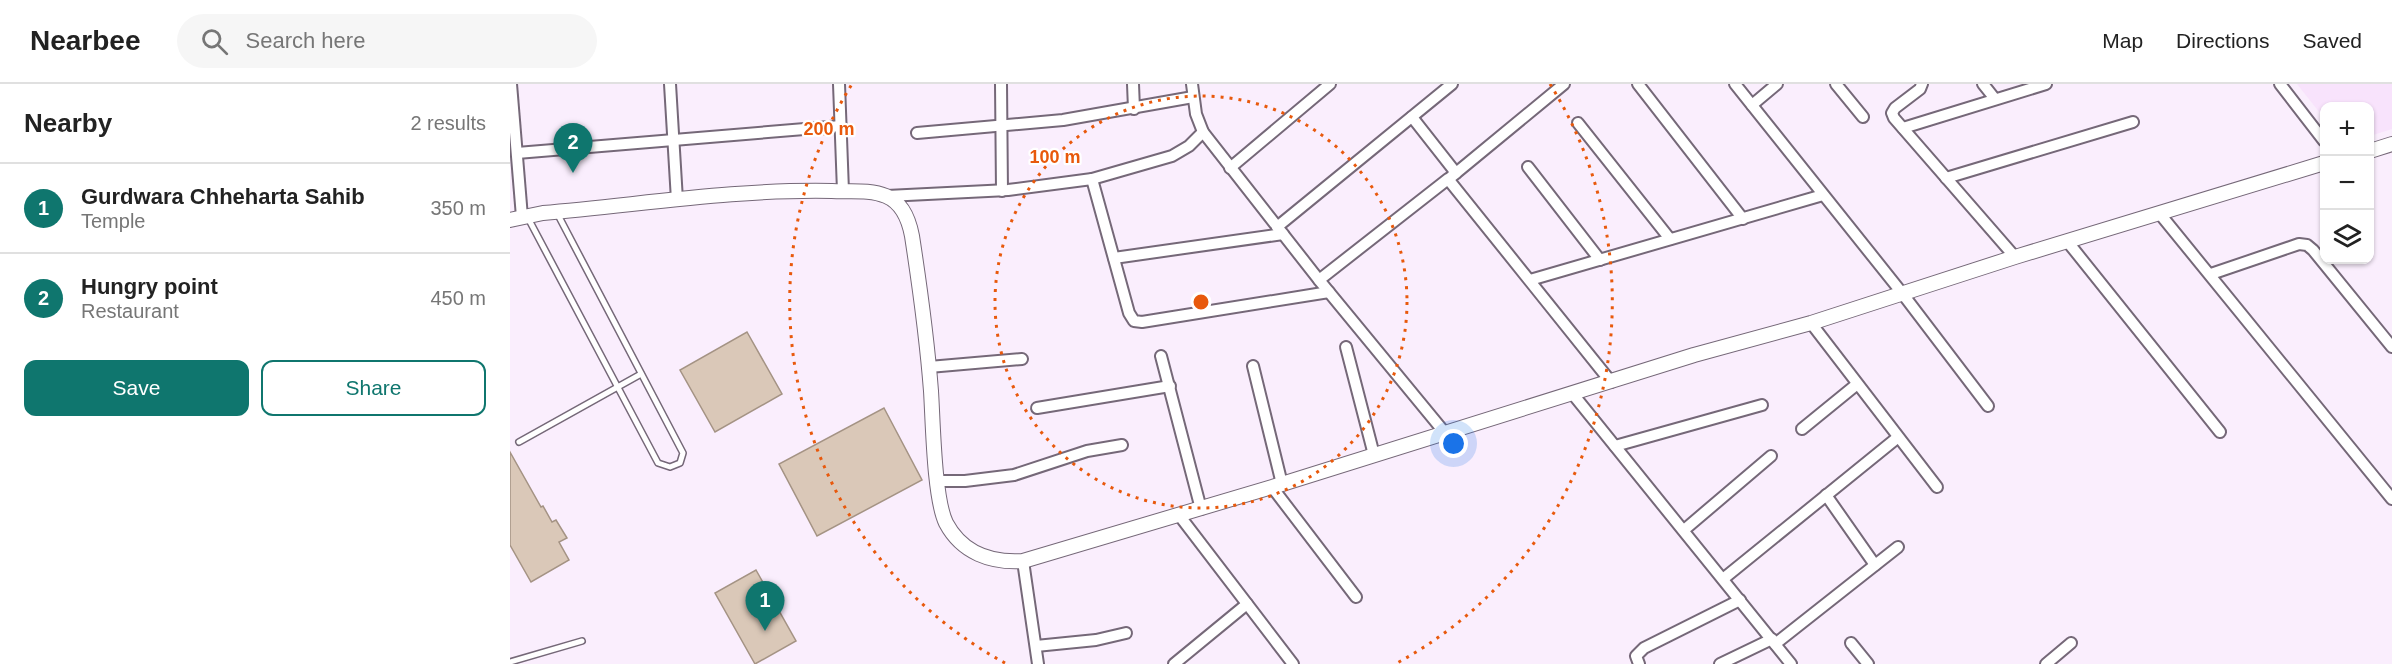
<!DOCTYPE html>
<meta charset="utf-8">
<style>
body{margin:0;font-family:Helvetica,sans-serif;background:#f6f6f6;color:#222}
.controls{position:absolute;right:18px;top:18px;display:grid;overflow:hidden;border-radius:12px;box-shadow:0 2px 4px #0004}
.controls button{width:54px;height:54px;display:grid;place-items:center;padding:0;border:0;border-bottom:2px solid #e0e0e0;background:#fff;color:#222;font:30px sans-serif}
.you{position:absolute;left:944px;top:360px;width:21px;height:21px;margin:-15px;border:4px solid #fff;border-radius:50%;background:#1a73e8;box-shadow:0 0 0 9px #1a73e833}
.badge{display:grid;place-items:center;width:39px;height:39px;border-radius:50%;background:#0f766e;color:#fff;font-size:20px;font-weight:700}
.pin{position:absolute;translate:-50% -50px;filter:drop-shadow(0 2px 3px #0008)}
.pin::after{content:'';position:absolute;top:32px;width:21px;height:18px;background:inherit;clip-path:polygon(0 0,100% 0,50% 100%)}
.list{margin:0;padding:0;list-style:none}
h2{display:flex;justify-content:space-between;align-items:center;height:78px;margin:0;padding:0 24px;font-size:26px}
h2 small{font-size:20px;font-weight:400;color:#767676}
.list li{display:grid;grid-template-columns:39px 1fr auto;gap:18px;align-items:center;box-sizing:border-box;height:90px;padding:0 24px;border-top:2px solid #e0e0e0}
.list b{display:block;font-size:22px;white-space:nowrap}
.list p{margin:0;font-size:20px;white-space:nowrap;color:#767676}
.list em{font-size:20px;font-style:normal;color:#767676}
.actions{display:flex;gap:12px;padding:18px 24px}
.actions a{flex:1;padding:14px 0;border:2px solid #0f766e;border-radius:12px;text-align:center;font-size:21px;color:#0f766e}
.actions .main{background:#0f766e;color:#fff}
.icon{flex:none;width:33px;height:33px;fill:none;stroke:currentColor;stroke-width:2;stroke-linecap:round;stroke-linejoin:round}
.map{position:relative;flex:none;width:1882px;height:580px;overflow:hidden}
header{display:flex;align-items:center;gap:36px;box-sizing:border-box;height:84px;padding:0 30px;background:#fff;border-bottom:2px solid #e0e0e0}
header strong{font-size:28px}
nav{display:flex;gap:33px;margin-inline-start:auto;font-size:21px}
.search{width:420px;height:54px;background:#f6f6f6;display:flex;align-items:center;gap:15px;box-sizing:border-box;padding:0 21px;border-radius:33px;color:#767676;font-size:22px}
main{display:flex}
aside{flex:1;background:#fff}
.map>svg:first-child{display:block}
.built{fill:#f8e3fc}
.building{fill:#dac8b8;stroke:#a49384;stroke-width:1.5}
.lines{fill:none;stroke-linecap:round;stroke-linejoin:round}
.service-casing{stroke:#756878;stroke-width:8}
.minor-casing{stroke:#756878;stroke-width:14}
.tertiary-casing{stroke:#756878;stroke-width:16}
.service{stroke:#fff;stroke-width:5}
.minor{stroke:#fff;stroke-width:10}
.tertiary{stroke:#fff;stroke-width:14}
.ring{fill:none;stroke:#e8590c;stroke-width:3;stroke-dasharray:3 6}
.centre{fill:#e8590c;stroke:#fff;stroke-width:3}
.ring-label{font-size:18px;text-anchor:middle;font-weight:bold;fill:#e8590c;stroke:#fff;stroke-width:4.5;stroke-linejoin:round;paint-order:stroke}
</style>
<header>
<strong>Nearbee</strong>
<div class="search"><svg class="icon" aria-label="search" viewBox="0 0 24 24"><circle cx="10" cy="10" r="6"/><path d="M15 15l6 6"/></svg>Search here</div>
<nav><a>Map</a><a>Directions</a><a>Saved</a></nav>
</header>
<main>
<aside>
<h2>Nearby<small>2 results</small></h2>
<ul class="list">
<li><span class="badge">1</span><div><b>Gurdwara Chheharta Sahib</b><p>Temple</p></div><em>350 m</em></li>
<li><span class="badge">2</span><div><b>Hungry point</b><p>Restaurant</p></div><em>450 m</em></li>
</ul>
<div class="actions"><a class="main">Save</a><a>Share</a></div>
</aside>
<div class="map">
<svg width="1882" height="580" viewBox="0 0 1882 580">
<rect width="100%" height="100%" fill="#faeefd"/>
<polygon class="built" points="1787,0 1882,0 1882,45 1860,52 1860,22 1814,22 1814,34"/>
<g class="building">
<polygon points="237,248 272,310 205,348 170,286"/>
<polygon points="374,324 412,396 307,452 269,380"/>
<polygon points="0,368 31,423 33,422 42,438 46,436 57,454 49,458 59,476 21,498 0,461"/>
<polygon points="246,486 286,557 245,580 205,509"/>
</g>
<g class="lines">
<defs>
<g id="service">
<polyline points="18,134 148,379 160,383 170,379 173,369 47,129"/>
<polyline points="9,358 131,290"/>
<polyline points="0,578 72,557"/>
</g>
<g id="minor">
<polyline points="1,0 12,133"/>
<polyline points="160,0 167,116"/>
<polyline points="329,0 333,107"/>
<polyline points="491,0 492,107"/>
<polyline points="623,0 624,25"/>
<polyline points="682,0 686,30 693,48 809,196 935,349"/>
<polyline points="1128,0 1233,135"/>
<polyline points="1225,0 1392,209 1478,322"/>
<polyline points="1326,0 1353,33"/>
<polyline points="1412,0 1410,5 1385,24 1382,29 1384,34 1505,173"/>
<polyline points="1473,0 1485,15"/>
<polyline points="1770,0 1814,57"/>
<polyline points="1242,21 1267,0"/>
<polyline points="902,33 946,89 941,93"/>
<polyline points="1068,39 1160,155"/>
<polyline points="1393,44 1536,0"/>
<polyline points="407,49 553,36 683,13"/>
<polyline points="7,69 331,42"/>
<polyline points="1018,83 1090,176"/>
<polyline points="720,84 820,0"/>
<polyline points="946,89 1054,0"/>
<polyline points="1436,94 1623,38"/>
<polyline points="582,95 619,229 624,237 632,238 819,208"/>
<polyline points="377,112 498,106 582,95 662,72 679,62 693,48"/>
<polyline points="1650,130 1882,415"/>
<polyline points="767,143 942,0"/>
<polyline points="1557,157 1710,348"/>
<polyline points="604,174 773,150"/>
<polyline points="1701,190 1789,160 1797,161 1803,166 1882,263"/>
<polyline points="809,196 938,95 1101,298"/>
<polyline points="1020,196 1313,111"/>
<polyline points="1301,239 1427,403"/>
<polyline points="836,263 864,371"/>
<polyline points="651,272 691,425"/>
<polyline points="743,282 772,400"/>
<polyline points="419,283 512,275"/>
<polyline points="1062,309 1281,580"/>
<polyline points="527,324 660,302"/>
<polyline points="1292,345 1346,301"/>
<polyline points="1105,362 1252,321"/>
<polyline points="428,397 455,397 504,391 577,367 612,361"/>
<polyline points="762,403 846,513"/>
<polyline points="1316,411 1365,481"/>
<polyline points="669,431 783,580"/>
<polyline points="1174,446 1261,372"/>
<polyline points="513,477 528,580"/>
<polyline points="1213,495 1387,354"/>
<polyline points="1341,559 1358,580"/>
<polyline points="1265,560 1388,463"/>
<polyline points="526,562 586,556 616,549"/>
<polyline points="664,580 737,520"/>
<polyline points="1129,580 1126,572 1134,564 1230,516"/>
<polyline points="1210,580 1262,555"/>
<polyline points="1536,580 1561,559"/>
</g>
<g id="tertiary">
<polyline points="1860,67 1882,60"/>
<path d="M0,136L33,129C129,121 225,105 322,107C339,108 360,105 376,112C393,119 399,136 402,152C410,204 417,255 421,307C423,338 424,414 436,439C452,469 481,479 513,477L772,400L1184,271L1301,239L1505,173L1814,79"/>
</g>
</defs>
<use href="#service" class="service-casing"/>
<use href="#minor" class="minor-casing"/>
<use href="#tertiary" class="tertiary-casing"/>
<use href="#service" class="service"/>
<use href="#minor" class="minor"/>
<use href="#tertiary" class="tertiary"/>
</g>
<g class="ring">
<circle cx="691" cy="218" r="206"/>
<path d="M495 579A411 411 0 0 1 342 0M1040 0A411 411 0 0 1 887 579"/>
</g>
<circle cx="691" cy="218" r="9" class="centre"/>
<g class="ring-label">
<text x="319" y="51">200 m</text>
<text x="545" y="79">100 m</text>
</g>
</svg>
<div class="controls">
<button>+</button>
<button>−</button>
<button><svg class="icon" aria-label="layers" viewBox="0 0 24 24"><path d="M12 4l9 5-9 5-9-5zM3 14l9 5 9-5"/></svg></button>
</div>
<div class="you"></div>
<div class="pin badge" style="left:255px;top:547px">1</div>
<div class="pin badge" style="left:63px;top:89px">2</div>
</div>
</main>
